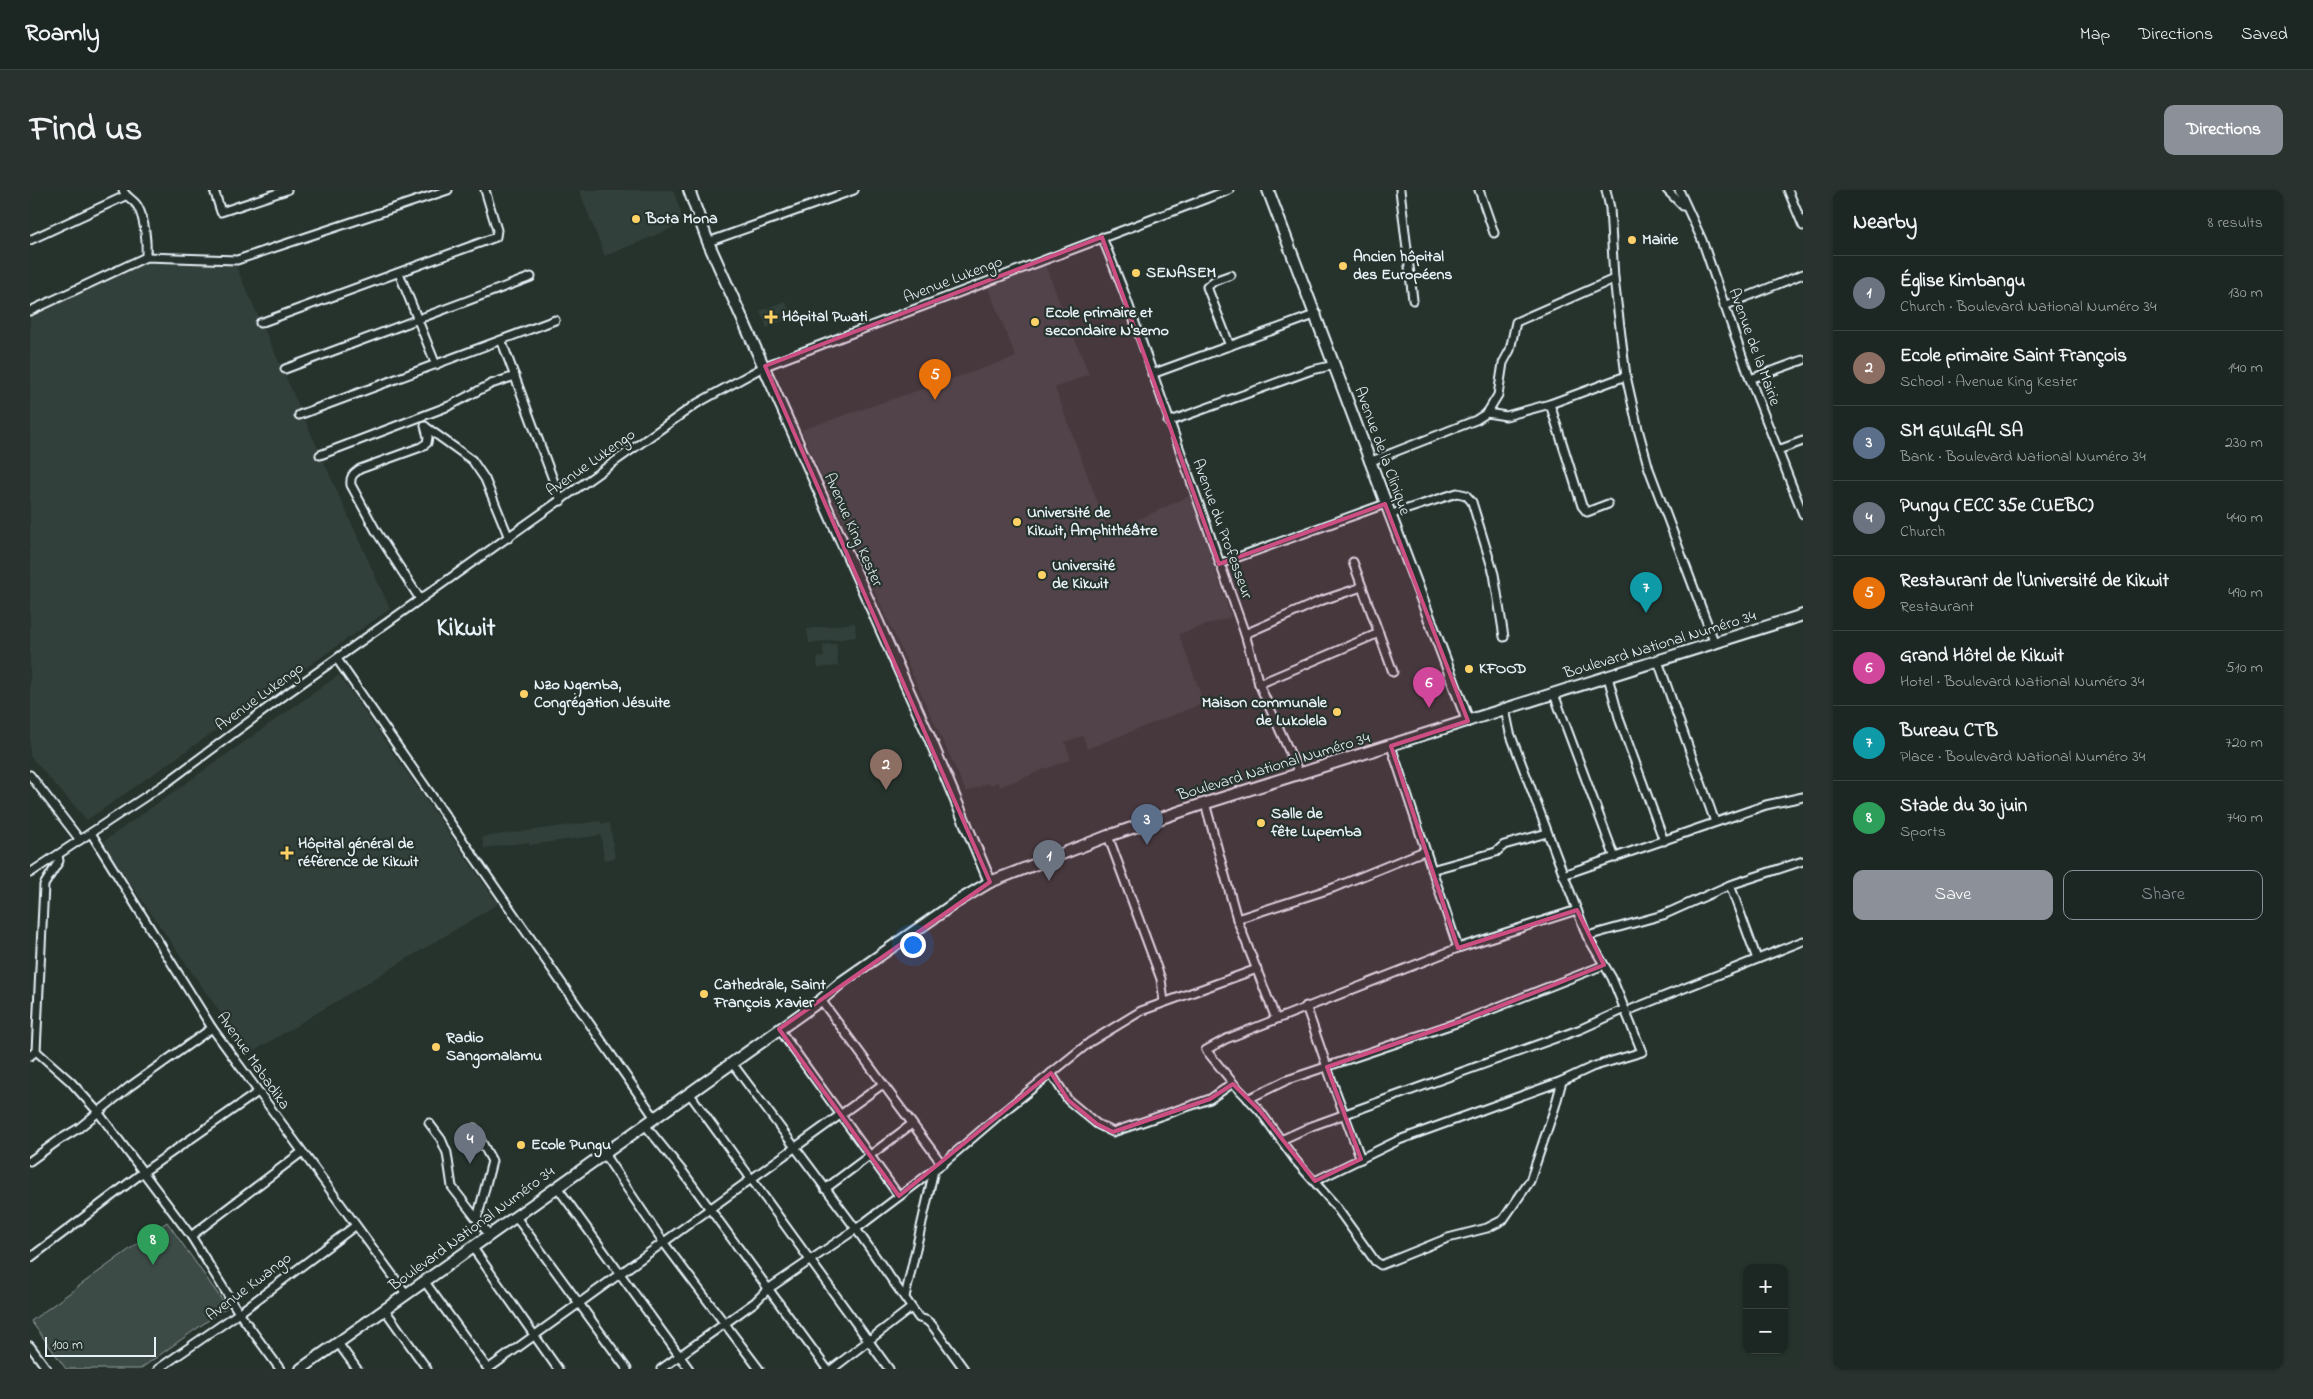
<!DOCTYPE html>
<meta charset="utf-8">
<style>
body{margin:0;font-family:"Indie Flower",sans-serif;background:#29322f;color:#f1f3f6}
.controls{position:absolute;right:15px;bottom:15px;display:grid;overflow:hidden;border-radius:10px;box-shadow:0 1px 4px #0004}
.controls button{width:45px;height:45px;display:grid;place-items:center;padding:0;border:0;border-bottom:1px solid #3a4340;background:#1c2622;color:#f1f3f6;font:25px sans-serif}
.scale{position:absolute;left:15px;bottom:12px;width:111px;box-sizing:border-box;padding-left:5px;border:2px solid #e8f1f8;border-top:0;font-size:14px;line-height:18px;white-space:nowrap;color:#e8f1f8;-webkit-text-stroke:4px #26332d;paint-order:stroke}
.you{position:absolute;left:882px;top:754px;width:18px;height:18px;margin:-12px;border:4px solid #fff;border-radius:50%;background:#1a73e8;box-shadow:0 0 0 8px #1a73e833}
.badge{display:grid;place-items:center;width:32px;height:32px;border-radius:50%;background:#8c9099;color:#fff;font-size:16px;font-weight:700}
.pin{position:absolute;translate:-50% -41px;filter:drop-shadow(0 1px 2px #0008)}
.pin::after{content:'';position:absolute;top:26px;width:18px;height:15px;background:inherit;clip-path:polygon(0 0,100% 0,50% 100%)}
.list{margin:0;padding:0;list-style:none}
h2{display:flex;justify-content:space-between;align-items:center;height:65px;margin:0;padding:0 20px;font-size:21px}
h2 small{font-size:16px;font-weight:400;color:#a0a5a5}
.list li{display:grid;grid-template-columns:32px 1fr auto;gap:15px;align-items:center;box-sizing:border-box;height:75px;padding:0 20px;border-top:1px solid #3a4340}
.list b{display:block;font-size:19px;white-space:nowrap}
.list p{margin:0;font-size:16px;white-space:nowrap;color:#a0a5a5}
.list em{font-size:16px;font-style:normal;color:#a0a5a5}
.actions{display:flex;gap:10px;padding:15px 20px}
.actions a{flex:1;padding:11px 0;border:1px solid #8c9099;border-radius:10px;text-align:center;font-size:18px;color:#8c9099}
.actions .main{background:#8c9099;color:#fff}
.map{position:relative;flex:none;width:1773px;height:1179px;overflow:hidden;border-radius:10px}
header{display:flex;align-items:center;gap:30px;box-sizing:border-box;height:70px;padding:0 25px;background:#1c2622;border-bottom:1px solid #3a4340}
header strong{font-size:24px}
nav{display:flex;gap:28px;margin-inline-start:auto;font-size:18px}
.intro{display:flex;align-items:center;justify-content:space-between;box-sizing:border-box;height:120px;padding:0 30px}
h1{margin:0;font-size:35px}
.button{padding:12px 22px;border-radius:10px;background:#8c9099;color:#fff;font-size:18px;font-weight:700}
main{display:flex;gap:30px;padding:0 30px}
aside{flex:1;background:#1c2622;border-radius:10px;box-shadow:0 1px 4px #0004}
.map>svg:first-child{display:block}
.built{fill:#333f3a}
.green{fill:#3e4b47;stroke:#939ea0}
.lines{fill:none;stroke-linecap:round;stroke-linejoin:round}
.street-casing{stroke:#e8f1f8;stroke-width:11}
.secondary-casing{stroke:#e8f1f8;stroke-width:14}
.street{stroke:#26332d;stroke-width:7}
.secondary{stroke:#26332d;stroke-width:10}
.marked{fill:#cc4e82;fill-opacity:0.2;stroke:#cc4e82;stroke-width:4;stroke-linejoin:round}
.poi-dot{fill:#ffd166;stroke:#26332d;stroke-width:2}
.labels{text-anchor:middle;dominant-baseline:central;stroke-width:4.5;stroke-linejoin:round;paint-order:stroke}
.poi-label{font-size:16px;font-weight:bold;fill:#e8f1f8;stroke:#26332d;text-anchor:start}
.street-label{font-size:16px;fill:#e8f1f8;stroke:#26332d}
.town-label{font-size:26px;font-weight:bold;fill:#e8f1f8;stroke:#26332d}
</style>
<header>
<strong>Roamly</strong>
<nav><a>Map</a><a>Directions</a><a>Saved</a></nav>
</header>
<div class="intro"><h1>Find us</h1><a class="button">Directions</a></div>
<main>
<div class="map">
<svg width="1773" height="1179" viewBox="0 0 1773 1179">
<rect width="100%" height="100%" fill="#26332d"/>
<filter id="ink" filterUnits="userSpaceOnUse"><feTurbulence type="fractalNoise" baseFrequency=".02" numOctaves="2"/><feDisplacementMap in="SourceGraphic" scale="10" xChannelSelector="R" yChannelSelector="G"/><feConvolveMatrix kernelMatrix="1 2 1 2 8 2 1 2 1" color-interpolation-filters="sRGB"/></filter>
<g filter="url(#ink)">
<g class="built">
<polygon points="549,0 643,0 651,23 650,35 575,66"/>
<polygon points="118,69 203,70 360,419 57,630 0,566 0,122"/>
<polygon points="1015,75 1059,184 1025,198 1079,343 1161,305 1201,427 1149,444 1174,513 1057,559 1053,546 1035,552 1041,569 970,597 968,592 960,595 959,593 936,602 771,240 986,167 958,98"/>
<polygon points="755,111 762,127 737,138 730,121"/>
<polygon points="825,433 826,447 779,453 777,439"/>
<polygon points="806,454 808,476 788,478 787,468 794,467 793,455"/>
<polygon points="309,485 468,714 219,864 88,676 74,651"/>
<polygon points="571,631 571,634 580,633 585,668 574,670 571,645 499,655 499,652 454,658 452,647"/>
</g>
<polygon class="green" points="137,1032 197,1117 110,1179 36,1179 1,1131"/>
<g class="lines">
<defs>
<g id="street">
<path d="M93,0C96,8 104,9 108,17C115,30 117,52 116,67"/>
<polyline points="184,0 191,22 257,0"/>
<polyline points="1370,0 1383,110"/>
<polyline points="1449,0 1464,43"/>
<polyline points="1576,0 1580,18 1584,89 1596,186 1608,239 1619,279 1685,454"/>
<polyline points="1637,0 1653,16"/>
<polyline points="1649,0 1672,50 1720,189 1773,324"/>
<polyline points="1758,0 1773,36"/>
<polyline points="1072,47 1094,102 1215,444 1229,494 1269,583"/>
<polyline points="0,50 95,6"/>
<polyline points="678,52 824,0"/>
<polyline points="369,83 406,175"/>
<polyline points="1694,116 1773,84"/>
<polyline points="0,121 116,67 207,70 418,0"/>
<polyline points="230,133 466,47 467,40 455,0"/>
<polyline points="472,152 531,311"/>
<polyline points="1200,156 1177,97 1184,91 1201,85"/>
<polyline points="255,179 501,87"/>
<polyline points="1122,184 1287,124"/>
<polyline points="1720,189 1773,170"/>
<polyline points="1520,214 1552,316 1557,322 1578,314"/>
<polyline points="1457,223 1468,205 1473,173 1480,160 1486,132 1584,89"/>
<polyline points="269,225 525,130"/>
<polyline points="1138,232 1282,180 1305,175"/>
<polyline points="396,237 442,270 455,289 479,348"/>
<polyline points="1748,260 1773,251"/>
<polyline points="290,265 419,216 461,194 485,186"/>
<polyline points="1339,272 1446,230 1457,223 1476,226 1520,214 1596,186"/>
<polyline points="1359,325 1427,303 1436,305 1442,312 1464,384 1474,447"/>
<polyline points="1323,372 1363,482"/>
<polyline points="1189,374 1355,314"/>
<path d="M390,409L346,341L321,295C320,286 323,284 330,279L391,257L397,253L398,247L395,236"/>
<polyline points="1215,444 1290,411 1332,397"/>
<polyline points="307,469 625,928"/>
<polyline points="1628,471 1685,632"/>
<polyline points="1578,487 1590,531 1634,651"/>
<polyline points="1229,494 1349,443"/>
<polyline points="1524,504 1585,668"/>
<polyline points="1361,556 1428,758"/>
<polyline points="0,585 50,650"/>
<polyline points="1175,613 1207,729 1246,829"/>
<polyline points="61,643 182,838 377,1105"/>
<polyline points="1078,646 1131,789 1134,812"/>
<polyline points="1401,680 1466,662 1474,655 1517,643"/>
<polyline points="0,683 139,591 255,505 666,214 735,176 1199,0"/>
<polyline points="1533,685 1736,615 1773,607"/>
<polyline points="1700,695 1727,769"/>
<polyline points="1207,729 1303,698 1394,661"/>
<polyline points="1557,746 1633,725 1700,695 1773,671"/>
<polyline points="791,810 912,974"/>
<polyline points="1276,816 1304,897 1331,969"/>
<polyline points="1602,819 1773,751"/>
<polyline points="749,839 869,1006"/>
<polyline points="6,861 41,892 68,922 161,1046 209,1123 250,1179"/>
<polyline points="6,861 14,695 29,671 28,665"/>
<polyline points="0,866 6,861"/>
<polyline points="702,873 826,1039 889,1128 896,1130 902,1135 934,1179"/>
<polyline points="1021,883 1038,910 1067,934 1083,942 1180,909 1203,893"/>
<polyline points="1532,891 1525,917 1500,991 1473,1030 1457,1038 1418,1048 1351,1075 1345,1071 1304,1014 1266,971 1230,921 1203,893 1176,860 1196,849 1428,758 1547,720"/>
<polyline points="659,903 859,1179"/>
<polyline points="1218,909 1257,890 1432,831 1574,775"/>
<polyline points="399,933 411,949 417,963 422,997 460,1046"/>
<polyline points="615,935 653,982 797,1179"/>
<polyline points="444,938 462,971 447,1029"/>
<polyline points="1251,950 1282,936 1551,839 1595,819"/>
<polyline points="574,964 634,1053 729,1179"/>
<polyline points="0,971 29,950 49,938 99,897 182,838"/>
<polyline points="1285,991 1369,950 1532,891 1562,877 1612,862 1582,788 1557,746 1547,720 1480,543 1475,519"/>
<polyline points="527,997 659,1179"/>
<polyline points="795,999 882,934"/>
<polyline points="486,1027 597,1179"/>
<polyline points="161,1046 272,962"/>
<polyline points="443,1058 528,1179"/>
<polyline points="0,1068 112,983 228,902"/>
<polyline points="395,1092 458,1179"/>
<polyline points="875,1107 904,980"/>
<polyline points="355,1120 397,1179"/>
<polyline points="308,1153 327,1179"/>
<polyline points="0,1156 17,1179"/>
<polyline points="128,1179 209,1123 325,1036"/>
<polyline points="458,1179 853,894"/>
<polyline points="631,1179 725,1112 738,1099 826,1039 912,974 968,926 1060,852 1111,821 1227,779"/>
<polyline points="802,1179 881,1118"/>
</g>
<g id="secondary">
<polyline points="659,0 678,52 901,551 960,692"/>
<polyline points="1238,0 1438,531"/>
<polyline points="271,1179 791,810 813,791 925,713 960,692 1078,646 1170,615 1773,425"/>
</g>
</defs>
<use href="#street" class="street-casing"/>
<use href="#secondary" class="secondary-casing"/>
<use href="#street" class="street"/>
<use href="#secondary" class="secondary"/>
</g>
</g>
<path class="marked" d="M1072,47L1189,374L1355,314L1438,531L1361,556L1428,758L1547,720L1574,775L1432,831L1297,877L1331,969L1285,991L1230,921L1203,894L1180,909L1083,942L1067,934L1038,910L1021,883L869,1006L749,839L960,692L735,176Z"/>
<g class="poi-dot">
<circle cx="606" cy="29" r="5"/>
<circle cx="1602" cy="50" r="5"/>
<circle cx="1313" cy="76" r="5"/>
<circle cx="1106" cy="83" r="5"/>
<path d="M738.5 119.5h5v5h5v5h-5v5h-5v-5h-5v-5h5z"/>
<circle cx="1005" cy="132" r="5"/>
<circle cx="987" cy="332" r="5"/>
<circle cx="1012" cy="385" r="5"/>
<circle cx="1439" cy="479" r="5"/>
<circle cx="494" cy="504" r="5"/>
<circle cx="1307" cy="522" r="5"/>
<circle cx="1231" cy="633" r="5"/>
<path d="M254.5 655.5h5v5h5v5h-5v5h-5v-5h-5v-5h5z"/>
<circle cx="674" cy="804" r="5"/>
<circle cx="406" cy="857" r="5"/>
<circle cx="491" cy="955" r="5"/>
</g>
<g class="labels">
<g class="poi-label">
<text x="616" y="29">Bota Mona</text>
<text x="1612" y="50">Mairie</text>
<text x="1323" y="67">Ancien hôpital<tspan x="1323" dy="18">des Européens</tspan></text>
<text x="1116" y="83">SENASEM</text>
<text x="1015" y="123">Ecole primaire et<tspan x="1015" dy="18">secondaire N'semo</tspan></text>
<text x="752" y="127">Hôpital Pwati</text>
<text x="997" y="323">Université de<tspan x="997" dy="18">Kikwit, Amphithéâtre</tspan></text>
<text x="1022" y="376">Université<tspan x="1022" dy="18">de Kikwit</tspan></text>
<text x="1449" y="479">KFOOD</text>
<text x="504" y="495">Nzo Ngemba,<tspan x="504" dy="18">Congrégation Jésuite</tspan></text>
<text x="1297" y="513" text-anchor="end">Maison communale<tspan x="1297" dy="18">de Lukolela</tspan></text>
<text x="1241" y="624">Salle de<tspan x="1241" dy="18">fête Lupemba</tspan></text>
<text x="268" y="654">Hôpital général de<tspan x="268" dy="18">référence de Kikwit</tspan></text>
<text x="684" y="795">Cathedrale, Saint<tspan x="684" dy="18">François Xavier</tspan></text>
<text x="416" y="848">Radio<tspan x="416" dy="18">Sangomalamu</tspan></text>
<text x="501" y="955">Ecole Pungu</text>
</g>
<g class="street-label">
<text transform="translate(923 90) rotate(-21)">Avenue Lukengo</text>
<text transform="translate(1724 157) rotate(70)">Avenue de la Mairie</text>
<text transform="translate(1352 261) rotate(70)">Avenue de la Clinique</text>
<text transform="translate(561 273) rotate(-35)">Avenue Lukengo</text>
<text transform="translate(1192 339) rotate(70)">Avenue du Professeur</text>
<text transform="translate(823 340) rotate(66)">Avenue King Kester</text>
<text transform="translate(1630 455) rotate(-17)">Boulevard National Numéro 34</text>
<text transform="translate(230 507) rotate(-36)">Avenue Lukengo</text>
<text transform="translate(1244 577) rotate(-17)">Boulevard National Numéro 34</text>
<text transform="translate(223 871) rotate(55)">Avenue Mabadika</text>
<text transform="translate(442 1039) rotate(-36)">Boulevard National Numéro 34</text>
<text transform="translate(219 1097) rotate(-37)">Avenue Kwango</text>
</g>
<g class="town-label">
<text x="436" y="439">Kikwit</text>
</g>
</g>
</svg>
<div class="controls">
<button>+</button>
<button>−</button>
</div>
<div class="scale">100 m</div>
<div class="you"></div>
<div class="pin badge" style="left:1019px;top:691px;background:#6b7280">1</div>
<div class="pin badge" style="left:856px;top:600px;background:#8d6e63">2</div>
<div class="pin badge" style="left:1117px;top:655px;background:#5c6f8a">3</div>
<div class="pin badge" style="left:440px;top:974px;background:#6b7280">4</div>
<div class="pin badge" style="left:905px;top:210px;background:#e8710a">5</div>
<div class="pin badge" style="left:1399px;top:518px;background:#d1479c">6</div>
<div class="pin badge" style="left:1616px;top:423px;background:#0f9aa8">7</div>
<div class="pin badge" style="left:123px;top:1075px;background:#2e9e5b">8</div>
</div>
<aside>
<h2>Nearby<small>8 results</small></h2>
<ul class="list">
<li><span class="badge" style="background:#6b7280">1</span><div><b>Église Kimbangu</b><p>Church · Boulevard National Numéro 34</p></div><em>130 m</em></li>
<li><span class="badge" style="background:#8d6e63">2</span><div><b>Ecole primaire Saint François</b><p>School · Avenue King Kester</p></div><em>140 m</em></li>
<li><span class="badge" style="background:#5c6f8a">3</span><div><b>SM GUILGAL SA</b><p>Bank · Boulevard National Numéro 34</p></div><em>230 m</em></li>
<li><span class="badge" style="background:#6b7280">4</span><div><b>Pungu (ECC 35e CUEBC)</b><p>Church</p></div><em>440 m</em></li>
<li><span class="badge" style="background:#e8710a">5</span><div><b>Restaurant de l'Université de Kikwit</b><p>Restaurant</p></div><em>490 m</em></li>
<li><span class="badge" style="background:#d1479c">6</span><div><b>Grand Hôtel de Kikwit</b><p>Hotel · Boulevard National Numéro 34</p></div><em>510 m</em></li>
<li><span class="badge" style="background:#0f9aa8">7</span><div><b>Bureau CTB</b><p>Place · Boulevard National Numéro 34</p></div><em>720 m</em></li>
<li><span class="badge" style="background:#2e9e5b">8</span><div><b>Stade du 30 juin</b><p>Sports</p></div><em>740 m</em></li>
</ul>
<div class="actions"><a class="main">Save</a><a>Share</a></div>
</aside>
</main>
